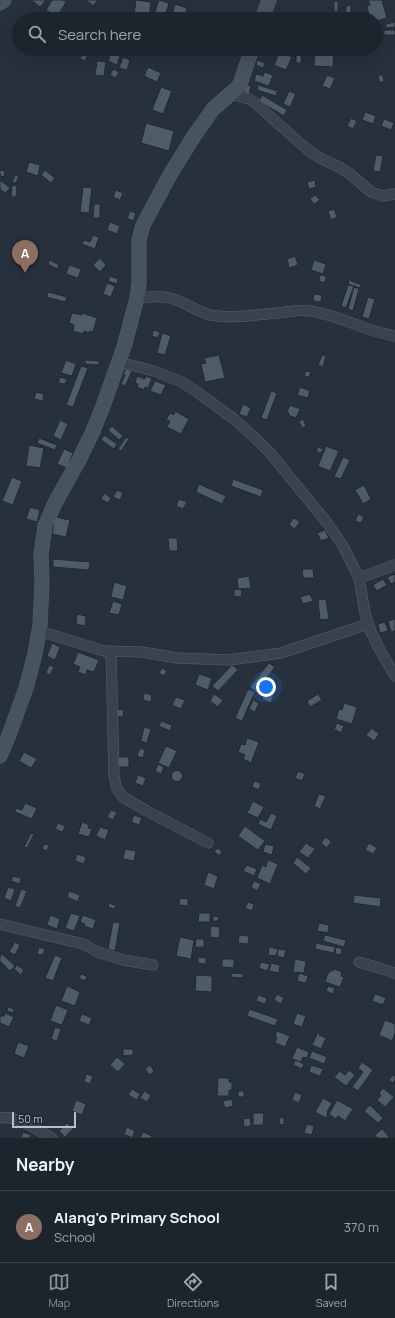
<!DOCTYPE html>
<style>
body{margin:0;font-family:Manrope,sans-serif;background:#252d36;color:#f1f3f6}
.scale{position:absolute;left:12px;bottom:10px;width:64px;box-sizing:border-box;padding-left:4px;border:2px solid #b6bec8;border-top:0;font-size:11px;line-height:14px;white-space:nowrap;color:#b6bec8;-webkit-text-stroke:3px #1f2832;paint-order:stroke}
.you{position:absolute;left:266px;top:687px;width:14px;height:14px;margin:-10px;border:3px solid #fff;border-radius:50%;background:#1a73e8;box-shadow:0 0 0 6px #1a73e833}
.badge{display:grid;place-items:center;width:26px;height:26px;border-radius:50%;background:#8c9099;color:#fff;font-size:13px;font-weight:700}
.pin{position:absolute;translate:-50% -33px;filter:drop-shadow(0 1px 2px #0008)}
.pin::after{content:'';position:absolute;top:21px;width:14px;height:12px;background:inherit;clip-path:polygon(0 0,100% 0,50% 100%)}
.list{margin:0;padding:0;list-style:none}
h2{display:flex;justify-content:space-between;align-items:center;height:52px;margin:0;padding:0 16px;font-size:17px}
h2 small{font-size:13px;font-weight:400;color:#a0a5aa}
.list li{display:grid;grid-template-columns:26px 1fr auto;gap:12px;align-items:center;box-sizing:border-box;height:72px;padding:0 16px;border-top:1px solid #3a424a}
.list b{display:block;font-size:15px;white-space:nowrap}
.list p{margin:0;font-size:13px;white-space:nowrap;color:#a0a5aa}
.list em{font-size:13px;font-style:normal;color:#a0a5aa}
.icon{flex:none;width:22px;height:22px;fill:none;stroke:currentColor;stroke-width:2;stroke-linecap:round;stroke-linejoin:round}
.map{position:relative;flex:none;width:395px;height:1138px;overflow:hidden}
.search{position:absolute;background:#1c252e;box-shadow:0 4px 16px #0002;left:12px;right:12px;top:12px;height:44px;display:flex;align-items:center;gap:10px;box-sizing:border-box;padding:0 14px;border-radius:22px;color:#a0a5aa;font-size:15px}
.sheet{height:124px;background:#1c252e}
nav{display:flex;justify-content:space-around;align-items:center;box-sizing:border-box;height:56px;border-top:1px solid #3a424a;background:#1c252e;font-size:11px;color:#a0a5aa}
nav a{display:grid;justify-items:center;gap:2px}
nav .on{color:#8c9099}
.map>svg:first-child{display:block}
.building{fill:#4f5c68;stroke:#212a34}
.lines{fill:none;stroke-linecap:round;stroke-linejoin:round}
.street-casing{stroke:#58616b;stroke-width:11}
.secondary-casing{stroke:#58616b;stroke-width:15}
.street{stroke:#3a434d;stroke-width:10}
.secondary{stroke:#485360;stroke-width:14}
</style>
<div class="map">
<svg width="395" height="1138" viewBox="0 0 395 1138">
<rect width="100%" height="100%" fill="#26313d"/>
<g class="building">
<polygon points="31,0 46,0 40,7"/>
<polygon points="52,0 63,0 66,2 57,17 46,10"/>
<polygon points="86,0 98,0 93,6"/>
<polygon points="136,0 151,2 149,17 134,15"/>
<polygon points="159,0 169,3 164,19 153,18"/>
<polygon points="368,0 382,0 387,18 376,21 376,19 373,19 372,15 369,15 367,6 370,5"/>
<rect x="334" y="1" width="4" height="11"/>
<polygon points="175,4 187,8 184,19 171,19"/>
<polygon points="351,5 351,13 346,13 346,6"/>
<polygon points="395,22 395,27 386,28 386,24"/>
<polygon points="383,27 383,33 376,34 376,28"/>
<rect x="384" y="30" width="11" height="5"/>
<polygon points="84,49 89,52 85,61 80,59"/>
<polygon points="94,49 101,49 99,57 93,54"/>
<polygon points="315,49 334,49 333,67 314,66"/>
<polygon points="285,50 289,52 287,55 292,57 286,70 274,65 280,51 283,53"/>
<polygon points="296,51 302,51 301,63 296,63"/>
<polygon points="111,53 120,56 117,65 108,61"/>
<polygon points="123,57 130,60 127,70 119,68"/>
<polygon points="257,60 265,63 263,68 256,65"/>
<polygon points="97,61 106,62 104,76 95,75"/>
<polygon points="148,67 161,73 157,82 144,76"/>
<polygon points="113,69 119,72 116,78 110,75"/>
<polygon points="264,72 273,75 269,86 254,81 256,74 263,76"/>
<polygon points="327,75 335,78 330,89 322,86"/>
<polygon points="378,75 383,75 384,82 379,82"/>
<polygon points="247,85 251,86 249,94 244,92"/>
<polygon points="258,85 277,91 276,96 257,90"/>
<polygon points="161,87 172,91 163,114 152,110"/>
<polygon points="289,91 296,94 290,107 283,104"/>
<polygon points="262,95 287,110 284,116 259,101"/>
<polygon points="365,112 376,116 373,124 362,120"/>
<polygon points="351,118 357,121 353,129 347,126"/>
<polygon points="384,119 394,123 391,130 381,126"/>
<polygon points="146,123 174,131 169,151 141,143"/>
<polygon points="376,155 383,156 380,172 373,171"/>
<polygon points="29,162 40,165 38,176 26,172"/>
<polygon points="0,170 5,171 4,177 0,176"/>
<polygon points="45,170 55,178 51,183 41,175"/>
<polygon points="15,175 19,176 16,183 12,182"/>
<polygon points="0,180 10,188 5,193 0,189"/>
<polygon points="315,180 316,187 309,189 307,182"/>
<polygon points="12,185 17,186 16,197 11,197"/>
<polygon points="83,187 92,188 89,213 80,212"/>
<polygon points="116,190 123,193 120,200 113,197"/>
<polygon points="315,195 320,200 314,204 310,199"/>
<polygon points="94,204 100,204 100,218 93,218"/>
<polygon points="334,209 337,217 331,220 328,211"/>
<polygon points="130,211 136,213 133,221 127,218"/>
<polygon points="110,222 120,226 117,234 107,230"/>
<polygon points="93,235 99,237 95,249 82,244 84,240 90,242"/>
<polygon points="295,256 298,265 289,268 287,259"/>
<polygon points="100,258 106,265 100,272 93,265"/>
<polygon points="50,260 59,265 57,269 48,264"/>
<polygon points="314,260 326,264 323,274 311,270"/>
<polygon points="69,265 81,269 78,278 66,274"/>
<polygon points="320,275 326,276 325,283 319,281"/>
<polygon points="110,276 118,279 117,284 108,281"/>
<polygon points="349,280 361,285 360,288 348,284"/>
<polygon points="107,283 115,286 111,297 103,294"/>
<polygon points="348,285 354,286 346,308 341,306"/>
<polygon points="354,287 359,289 353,311 348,309"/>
<polygon points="48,292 67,297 65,302 47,297"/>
<polygon points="314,294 322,295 321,302 313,301"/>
<polygon points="368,297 375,299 369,319 362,317"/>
<polygon points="72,313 82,315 83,313 97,318 93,332 90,331 89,333 84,331 83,334 73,331 74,325 69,323"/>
<polygon points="153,330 160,332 158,338 152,336"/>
<polygon points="162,333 171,336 165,355 157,353"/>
<polygon points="219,355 225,378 205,382 201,364 206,363 204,358"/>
<polygon points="322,355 326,356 323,367 318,365"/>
<polygon points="66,360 76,364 72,376 61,373"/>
<polygon points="85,360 99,361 99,365 85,364"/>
<polygon points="81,366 88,368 73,407 66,405"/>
<polygon points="126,368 132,371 125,386 121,384 125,375 123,375"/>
<polygon points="306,371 311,372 309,377 304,376"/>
<polygon points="137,376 145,379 145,376 152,378 148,388 145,387 144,390 137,387 138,384 135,383"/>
<polygon points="60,377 67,379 65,384 58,383"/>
<polygon points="155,381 166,385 161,395 150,391"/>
<polygon points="300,387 310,391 308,398 297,395"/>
<polygon points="271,391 277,393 267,420 261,418"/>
<polygon points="36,392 44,394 43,401 34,399"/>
<polygon points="243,404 251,408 247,417 239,414"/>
<polygon points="290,405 300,409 296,418 288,415 289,413 287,412"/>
<polygon points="175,411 189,419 181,434 167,427 170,421 166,420 170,413 174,415"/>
<polygon points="303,419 306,426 302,428 299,421"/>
<polygon points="60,420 68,424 61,440 53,436"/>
<polygon points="112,426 123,436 119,440 108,430"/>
<polygon points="104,435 117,444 114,449 101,440"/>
<polygon points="126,437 129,439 121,451 118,449"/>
<polygon points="39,438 57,445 55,450 37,443"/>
<polygon points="29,445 44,448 40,468 26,466"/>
<polygon points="326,446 339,451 330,471 318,466"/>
<polygon points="318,447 323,449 321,453 316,452"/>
<polygon points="64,449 73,453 67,468 57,464"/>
<polygon points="343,457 350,460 341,479 334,477"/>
<polygon points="12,477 22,481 13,505 2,501"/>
<polygon points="233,479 263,490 261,497 231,486"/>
<polygon points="199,484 226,496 222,504 196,492"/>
<polygon points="364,485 371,499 363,504 355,490"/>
<polygon points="117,490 123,493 120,500 113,497"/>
<polygon points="104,493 111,498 108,503 101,499"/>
<polygon points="179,499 187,502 183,509 176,506"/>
<polygon points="30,507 40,510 37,522 26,519"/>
<polygon points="358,514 364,517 361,523 355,521"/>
<polygon points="55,517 70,520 66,537 52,534"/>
<polygon points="294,518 300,522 294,529 289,524"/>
<polygon points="325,530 329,538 321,541 317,533"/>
<polygon points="168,538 177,538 178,551 169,551"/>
<polygon points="53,559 90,562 89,570 53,567"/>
<polygon points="302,569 313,569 314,578 303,578"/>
<polygon points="395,574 395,582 391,584 387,577"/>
<polygon points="249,576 251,588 238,589 237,578"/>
<polygon points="383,579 387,585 377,591 373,585"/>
<polygon points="114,582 127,586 123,600 111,597"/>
<polygon points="234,589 242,590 241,597 234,596"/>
<polygon points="310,594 313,601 303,604 300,597"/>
<polygon points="326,599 329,619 320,620 318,600"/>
<polygon points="113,601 122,604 119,615 109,613"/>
<polygon points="77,614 86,616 85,626 76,624"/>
<polygon points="395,619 395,631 391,632 388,621"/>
<polygon points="385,622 388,631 380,633 378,624"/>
<polygon points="52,643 60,647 55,660 47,656"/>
<polygon points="78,652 99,660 94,672 87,670 86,675 78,672 80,667 73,664"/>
<polygon points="269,663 275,667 256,692 250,687"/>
<polygon points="49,665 54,667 50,675 46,673"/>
<polygon points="232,665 238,670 218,691 212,686"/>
<polygon points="162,668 167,671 164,676 159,673"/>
<polygon points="199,674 212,678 208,690 195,685"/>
<polygon points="248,689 255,692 242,721 235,718"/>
<polygon points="265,690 274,694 271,703 262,699"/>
<polygon points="144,693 152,695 151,702 143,700"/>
<polygon points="214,694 223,700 218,707 210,701"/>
<polygon points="318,694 322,700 310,707 307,701"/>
<polygon points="176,697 185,700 181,709 172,705"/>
<polygon points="253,700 259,703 255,712 249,709"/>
<polygon points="344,703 357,707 352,724 336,719 339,709 342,710"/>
<polygon points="116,709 124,710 123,717 115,716"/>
<polygon points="161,721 172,725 170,731 159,726"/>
<polygon points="337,723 344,726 341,733 334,729"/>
<polygon points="144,727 151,729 147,743 141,741"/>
<polygon points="372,728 379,734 374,741 366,735"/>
<polygon points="247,738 259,742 251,763 243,759 245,755 238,752 241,744 245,745"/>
<polygon points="166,746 177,751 169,768 158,763"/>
<polygon points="140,748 145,750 143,758 137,756"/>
<polygon points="24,752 37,759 31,768 19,761"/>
<rect x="118" y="757" width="11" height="10"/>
<polygon points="158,764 164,767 161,774 155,771"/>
<circle cx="177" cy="776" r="5.5"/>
<polygon points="298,771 305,774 302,781 295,778"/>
<polygon points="138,775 146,778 143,786 135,783"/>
<polygon points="254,781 261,783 259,790 252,787"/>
<polygon points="319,794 326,796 320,809 314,806"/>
<polygon points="253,801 264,807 258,818 247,813"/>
<polygon points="25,803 37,808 32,819 15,812 16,808 22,810"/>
<polygon points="111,810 117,812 113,820 107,817"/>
<polygon points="271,813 277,816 271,830 258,824 260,819 266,822"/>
<polygon points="134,815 142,818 139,825 131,822"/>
<polygon points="82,822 89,825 88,828 92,829 89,837 78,834"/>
<polygon points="58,823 65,826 63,832 55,829"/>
<polygon points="245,826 265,841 258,850 238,836"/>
<polygon points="100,827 109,830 105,840 96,836"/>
<polygon points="31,833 34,834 27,848 24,847"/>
<polygon points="326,837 331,842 327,848 321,843"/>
<polygon points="306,843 315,849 308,858 299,852"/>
<polygon points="369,843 377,848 373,854 365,850"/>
<polygon points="44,844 49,845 47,851 42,849"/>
<polygon points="265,844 274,846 272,855 263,852"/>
<polygon points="217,848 222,851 220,856 214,852"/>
<polygon points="125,849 136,851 134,861 123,859"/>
<polygon points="77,854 86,857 84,864 75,861"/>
<polygon points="297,857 311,868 306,874 293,863"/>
<polygon points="268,860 278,864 270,884 257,878 262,865 266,867"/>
<polygon points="247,865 257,869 254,876 243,871"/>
<polygon points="208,872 218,876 214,889 204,885"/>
<polygon points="13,876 21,878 20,884 11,881"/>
<polygon points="254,881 261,884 257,891 251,887"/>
<polygon points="8,887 15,889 11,901 4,898"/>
<polygon points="21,889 27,891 20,908 15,906"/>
<polygon points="69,891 80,895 78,902 67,897"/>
<polygon points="354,895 381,898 380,907 353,903"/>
<polygon points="180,898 188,899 188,906 179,905"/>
<polygon points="248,902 254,904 252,911 245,908"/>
<polygon points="109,903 116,906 114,909 108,907"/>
<polygon points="71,913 80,916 74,931 65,928"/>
<polygon points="199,913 210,913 210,922 198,922"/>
<polygon points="50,915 60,919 57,929 47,925"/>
<polygon points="83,915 96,920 93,929 84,926 85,924 80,922"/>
<polygon points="213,916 219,917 218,921 213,921"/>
<polygon points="113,922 120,923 115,951 108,949"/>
<polygon points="319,923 329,925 328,933 317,931"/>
<polygon points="211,926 220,927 219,938 210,937"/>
<polygon points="239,935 249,936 248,944 238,943"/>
<polygon points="325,935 346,940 344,947 323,941"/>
<polygon points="180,937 194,940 191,959 176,956"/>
<polygon points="196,939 204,939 204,947 195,947"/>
<polygon points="15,942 20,945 15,955 9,952"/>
<polygon points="316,943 335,947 334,953 315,949"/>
<polygon points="39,947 45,949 43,955 37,954"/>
<polygon points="269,947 278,949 276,956 268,955"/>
<polygon points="336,947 342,949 341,955 335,954"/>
<polygon points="278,949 286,950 284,958 277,956"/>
<polygon points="2,954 15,966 10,971 0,961 0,957"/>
<polygon points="55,955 62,958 53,981 45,978"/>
<polygon points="198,957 206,958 206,964 198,963"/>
<polygon points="222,959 234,959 234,968 222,967"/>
<polygon points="295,959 306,961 304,973 293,972"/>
<polygon points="261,962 270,964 267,971 259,968"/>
<polygon points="271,963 280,965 279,973 269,971"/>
<polygon points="17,965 24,970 21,975 14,969"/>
<polygon points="334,969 342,972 341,976 344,977 340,987 325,982 328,973 329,973 331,970 333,971"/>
<polygon points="232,973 243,974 243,978 231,977"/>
<polygon points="299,973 308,976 306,983 297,981"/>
<polygon points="81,974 87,976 85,981 79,978"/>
<polygon points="196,975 212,976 212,992 195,991"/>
<polygon points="67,986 80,992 75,1006 61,1001"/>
<polygon points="328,986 335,988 333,994 326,991"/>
<polygon points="277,994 284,998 281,1004 274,1000"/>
<polygon points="375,994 386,998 383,1005 372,1001"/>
<polygon points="258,995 267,998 265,1004 256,1001"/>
<polygon points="56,1005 68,1010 62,1025 50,1021"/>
<polygon points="8,1007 14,1009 13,1013 7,1011"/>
<polygon points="249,1009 278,1019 275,1026 247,1016"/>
<polygon points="5,1013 14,1017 9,1027 0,1023 0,1016 4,1016"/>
<polygon points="297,1013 306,1016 302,1027 293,1024"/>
<polygon points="82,1014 92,1018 89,1025 79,1021"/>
<polygon points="385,1020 395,1024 395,1033 392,1041 379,1035"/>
<polygon points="55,1027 61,1029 57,1041 51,1039"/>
<polygon points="277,1031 290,1036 285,1047 275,1043 277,1037 275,1036"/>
<polygon points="318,1032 320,1033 319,1035 326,1038 321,1049 312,1045"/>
<polygon points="18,1042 29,1046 24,1058 14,1054"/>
<polygon points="297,1047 309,1052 307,1058 303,1057 301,1062 292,1059"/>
<polygon points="123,1049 133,1049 133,1055 123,1056"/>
<polygon points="312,1051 327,1057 324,1064 309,1058"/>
<polygon points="117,1057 125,1064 118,1072 110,1065"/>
<polygon points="295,1060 304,1064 302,1069 293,1065"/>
<polygon points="362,1062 373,1070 358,1091 352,1087 363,1072 358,1068"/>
<polygon points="150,1065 154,1071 150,1075 145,1069"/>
<polygon points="311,1065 323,1069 320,1076 309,1072"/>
<polygon points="349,1070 355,1075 346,1086 334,1077 340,1071 345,1075"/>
<polygon points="86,1074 93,1076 90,1084 84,1082"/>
<polygon points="393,1075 395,1076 395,1080 393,1083 389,1080"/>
<polygon points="218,1078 229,1078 229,1082 232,1082 232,1090 229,1090 229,1096 217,1096"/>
<polygon points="383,1088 394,1097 385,1107 377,1100 381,1095 379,1093"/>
<polygon points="132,1089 140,1094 137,1100 128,1095"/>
<polygon points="144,1091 151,1095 147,1102 140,1098"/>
<rect x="238" y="1091" width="6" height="6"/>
<polygon points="295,1092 302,1095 299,1103 292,1100"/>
<polygon points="323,1098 332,1103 327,1112 328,1113 326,1118 315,1112"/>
<polygon points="232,1099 233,1106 225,1108 223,1101"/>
<polygon points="76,1100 86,1104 82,1115 72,1111"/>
<polygon points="337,1100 353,1109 345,1121 338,1116 336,1119 329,1114"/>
<polygon points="370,1105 383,1118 378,1123 364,1111"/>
<polygon points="253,1113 264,1113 263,1125 253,1125"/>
<polygon points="280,1117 284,1118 284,1125 279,1124"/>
<polygon points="250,1118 251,1126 244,1127 243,1119"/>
<polygon points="67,1123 73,1129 65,1137 59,1131"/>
<polygon points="307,1124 314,1126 312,1135 304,1133"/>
<polygon points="127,1127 135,1131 132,1138 124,1134"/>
<polygon points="382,1129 390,1138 377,1138 375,1135"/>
<polygon points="23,1132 31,1135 29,1138 21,1138"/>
<polygon points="143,1132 152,1136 151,1138 140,1138"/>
</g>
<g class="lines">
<defs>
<g id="street">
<polyline points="231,94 249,99 255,103 309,151 322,159 339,167 350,174 371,192 383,196 395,194"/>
<path d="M137,298C150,297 164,295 176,300C188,304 198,312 210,315C231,319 255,315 277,313C288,312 299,309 310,311C340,315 366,332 395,336"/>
<polyline points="119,362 154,371 182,382 197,392 234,419 254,437 271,454 328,524 343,546 359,578 365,613 371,632 381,652 395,676"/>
<polyline points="359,578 395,565"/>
<polyline points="39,631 104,651 142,652 177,658 229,660 281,653 368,624"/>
<polyline points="111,651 114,776 117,789 123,797 147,811 208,843"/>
<polyline points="0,924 83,944 98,952 123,960 153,965"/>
<polyline points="359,962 395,973"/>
<path d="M0,1118C16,1115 38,1130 52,1138"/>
</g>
<g id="secondary">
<polyline points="0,3 4,0"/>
<polyline points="262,19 269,0"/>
<polyline points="0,756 9,735 26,688 35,654 40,625 42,583 41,554 45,526 55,503 79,460 93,431 103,406 124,347 137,298 139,283 139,240 143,225 171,173 194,136 213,109 237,88 240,84 252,49"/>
</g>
</defs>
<use href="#street" class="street-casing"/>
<use href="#secondary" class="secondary-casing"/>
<use href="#street" class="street"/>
<use href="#secondary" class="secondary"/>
</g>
</svg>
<div class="scale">50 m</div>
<div class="you"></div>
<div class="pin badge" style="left:25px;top:273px;background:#8d6e63">A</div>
<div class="search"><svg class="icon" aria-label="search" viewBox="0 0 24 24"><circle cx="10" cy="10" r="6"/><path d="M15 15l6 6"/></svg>Search here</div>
</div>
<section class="sheet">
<h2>Nearby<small></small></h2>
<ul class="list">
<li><span class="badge" style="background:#8d6e63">A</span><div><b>Alang'o Primary School</b><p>School</p></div><em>370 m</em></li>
</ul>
</section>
<nav>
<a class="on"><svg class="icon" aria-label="map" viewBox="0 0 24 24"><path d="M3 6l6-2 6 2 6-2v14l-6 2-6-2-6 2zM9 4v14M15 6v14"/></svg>Map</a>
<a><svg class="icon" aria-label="directions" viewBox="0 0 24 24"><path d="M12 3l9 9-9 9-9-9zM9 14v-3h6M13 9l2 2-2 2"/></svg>Directions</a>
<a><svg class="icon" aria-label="saved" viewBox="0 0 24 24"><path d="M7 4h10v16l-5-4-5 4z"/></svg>Saved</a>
</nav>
